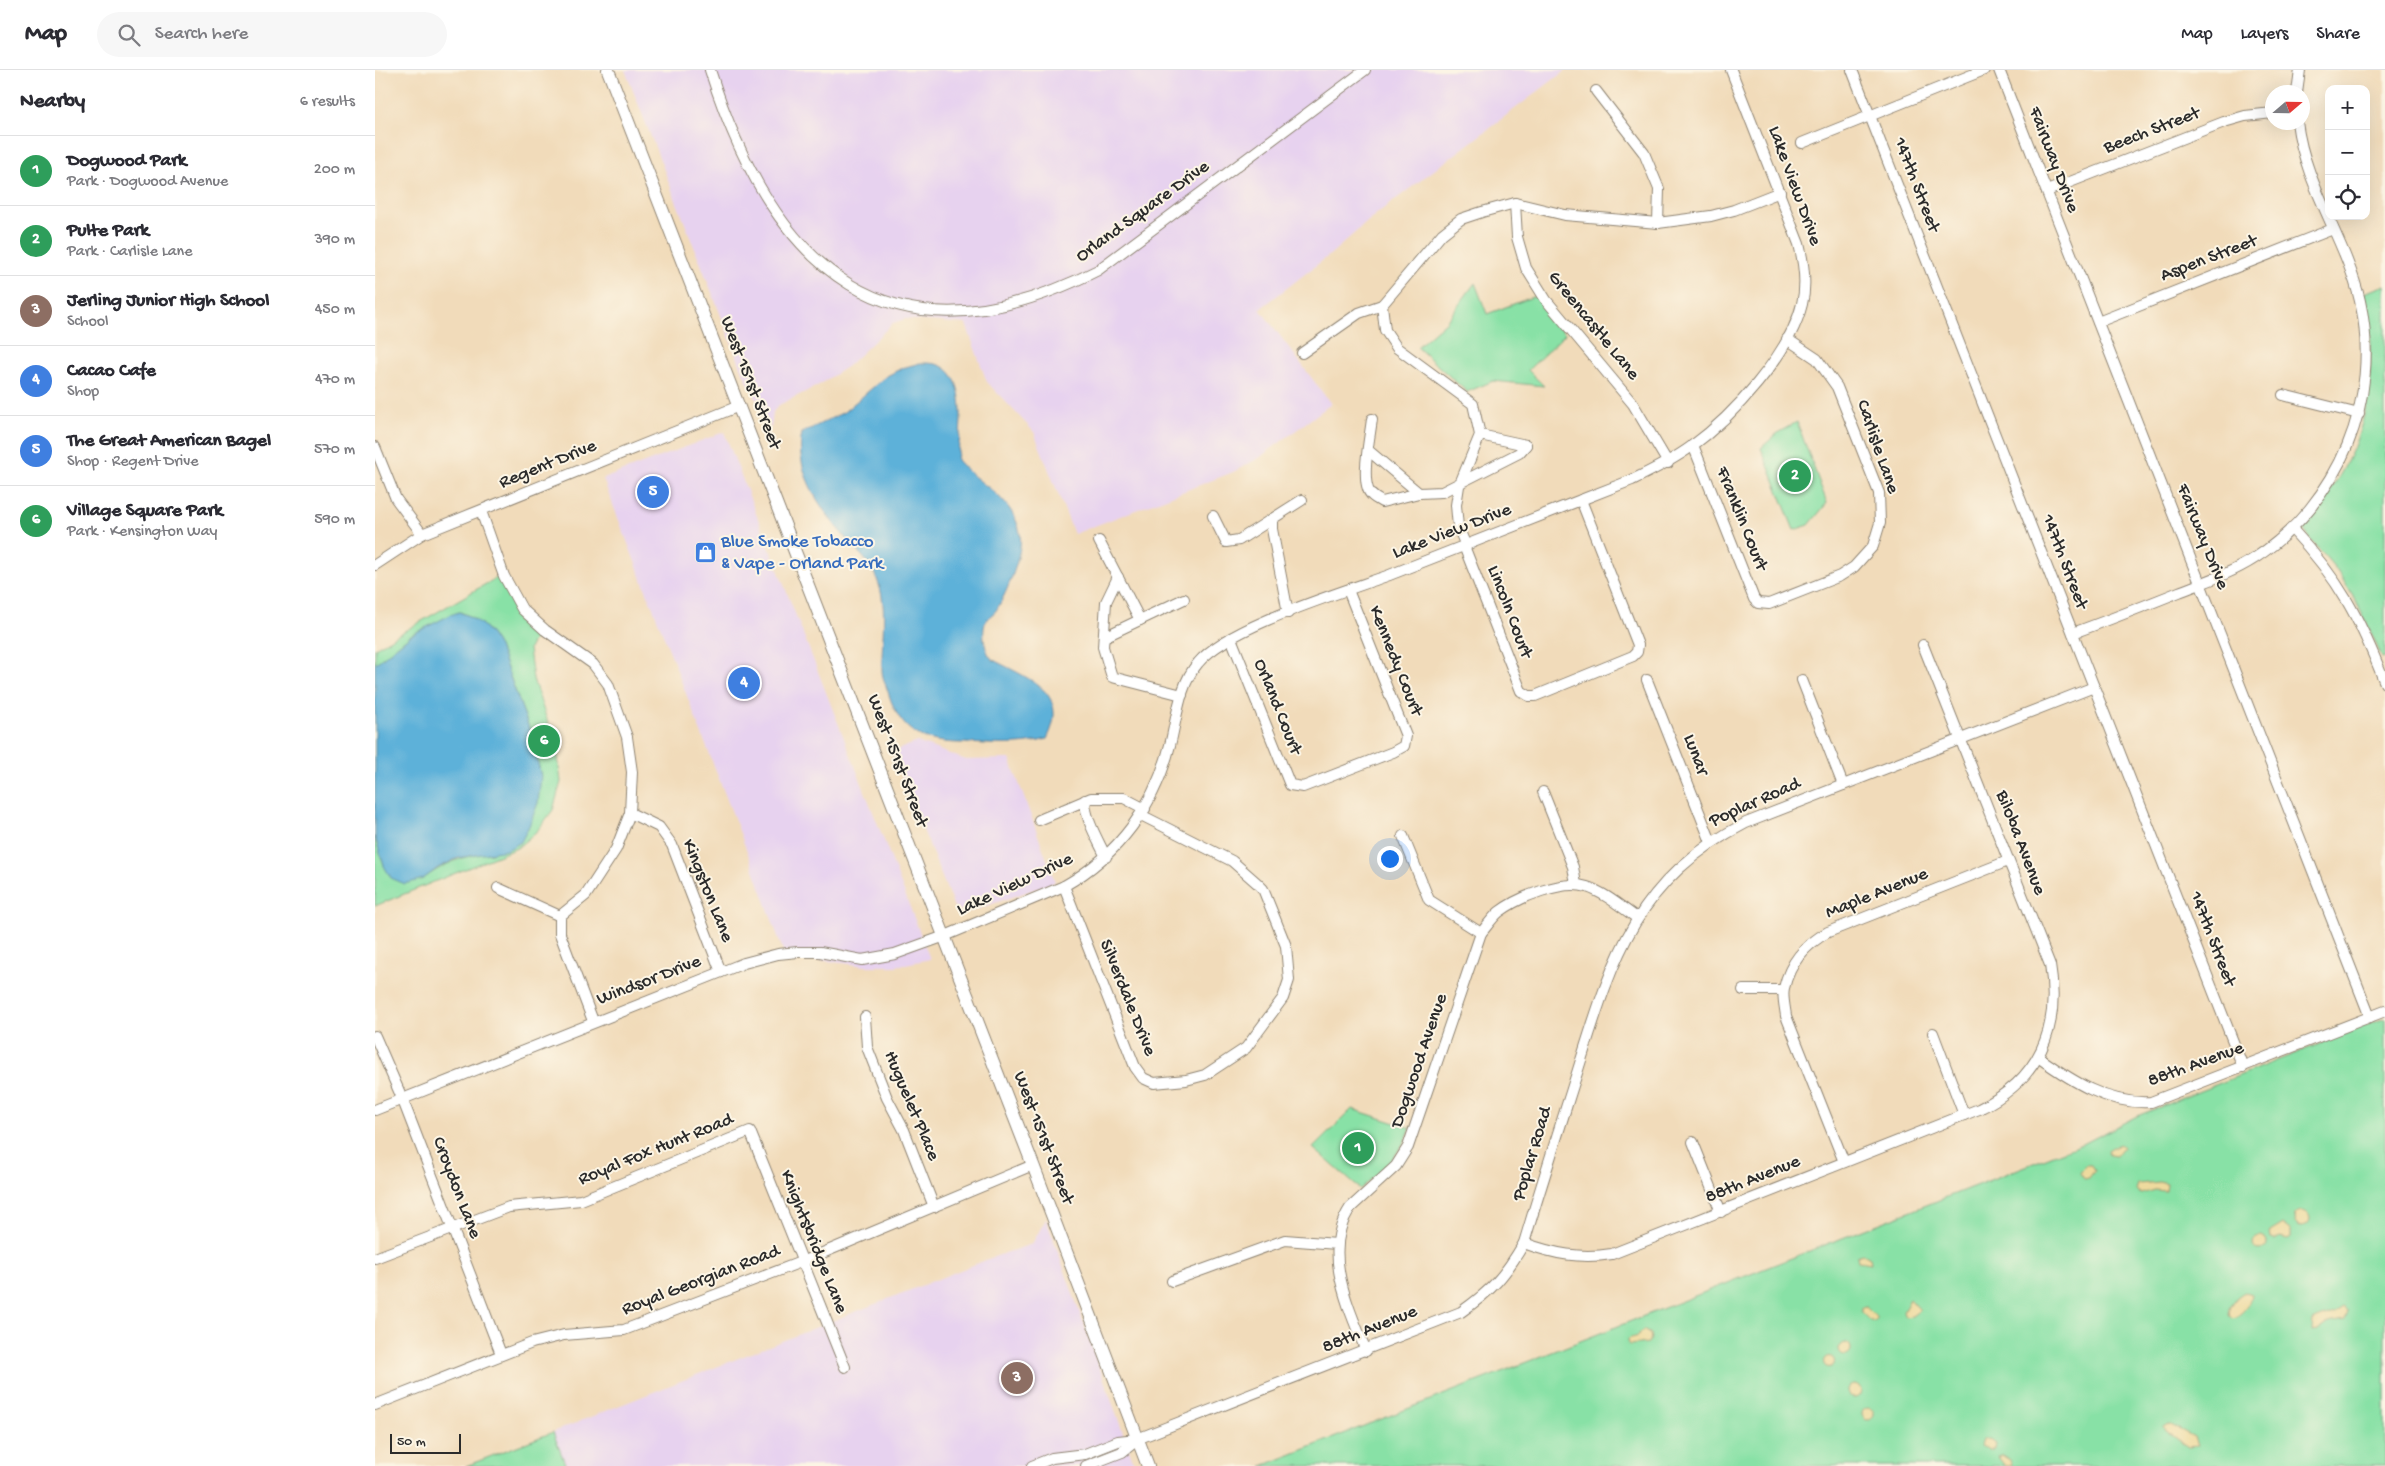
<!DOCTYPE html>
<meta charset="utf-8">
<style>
body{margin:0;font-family:"Gochi Hand",sans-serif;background:#f7f7f7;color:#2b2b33}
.controls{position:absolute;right:15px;top:15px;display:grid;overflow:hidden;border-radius:10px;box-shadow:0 5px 20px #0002}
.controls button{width:45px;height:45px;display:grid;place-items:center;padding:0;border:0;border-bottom:1px solid #e1e1e2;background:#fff;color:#2b2b33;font:25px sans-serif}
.compass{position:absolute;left:1890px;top:15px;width:45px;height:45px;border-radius:50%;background:#fff;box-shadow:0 5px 20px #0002;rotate:70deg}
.scale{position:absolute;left:15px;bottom:12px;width:71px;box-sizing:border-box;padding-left:5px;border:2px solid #2b2b2b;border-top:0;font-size:14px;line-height:18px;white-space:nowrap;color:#2b2b2b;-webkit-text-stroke:4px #fcf5e5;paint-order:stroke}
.you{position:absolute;left:1014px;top:788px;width:18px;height:18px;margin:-12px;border:4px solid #fff;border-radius:50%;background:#1a73e8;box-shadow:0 0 0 8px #1a73e833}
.badge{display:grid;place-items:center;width:32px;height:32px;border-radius:50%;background:#0b8043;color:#fff;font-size:16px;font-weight:700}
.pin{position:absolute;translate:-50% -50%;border:2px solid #fff;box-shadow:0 1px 5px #0006}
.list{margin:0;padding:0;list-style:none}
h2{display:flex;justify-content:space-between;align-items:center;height:65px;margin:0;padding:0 20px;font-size:21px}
h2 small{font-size:16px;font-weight:400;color:#7c7c81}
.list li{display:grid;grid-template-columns:32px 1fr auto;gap:15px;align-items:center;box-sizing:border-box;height:70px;padding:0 20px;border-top:1px solid #e1e1e2}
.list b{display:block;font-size:19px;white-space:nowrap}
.list p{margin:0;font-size:16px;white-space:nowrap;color:#7c7c81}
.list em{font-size:16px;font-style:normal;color:#7c7c81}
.icon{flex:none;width:28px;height:28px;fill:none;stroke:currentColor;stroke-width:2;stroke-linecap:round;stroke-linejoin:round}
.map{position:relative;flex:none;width:2010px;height:1396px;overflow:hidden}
header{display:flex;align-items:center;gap:30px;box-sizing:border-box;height:70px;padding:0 25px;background:#fff;border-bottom:1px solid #e1e1e2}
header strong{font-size:24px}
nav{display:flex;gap:28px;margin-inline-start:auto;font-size:18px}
.search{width:350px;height:45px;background:#f7f7f7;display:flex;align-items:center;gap:12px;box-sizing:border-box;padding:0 18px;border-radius:28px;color:#7c7c81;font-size:19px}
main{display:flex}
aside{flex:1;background:#fff}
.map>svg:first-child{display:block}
.built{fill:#e7d2ef}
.green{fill:#88e1a6;stroke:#5a8668}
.sand{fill:#eeda9e;stroke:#8c8264}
.water{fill:#5db1d9;stroke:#446e82}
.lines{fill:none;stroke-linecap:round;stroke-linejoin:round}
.minor-casing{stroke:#8e8372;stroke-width:12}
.tertiary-casing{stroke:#8e8372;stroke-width:14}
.minor{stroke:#fff;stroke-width:10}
.tertiary{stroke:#fff;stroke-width:12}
.labels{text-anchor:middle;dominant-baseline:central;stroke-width:4;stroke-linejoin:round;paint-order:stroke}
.street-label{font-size:19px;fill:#2b2b2b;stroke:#fcf5e5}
.shop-label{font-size:19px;fill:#366cbe;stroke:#fcf5e5;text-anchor:start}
</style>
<header>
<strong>Map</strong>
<div class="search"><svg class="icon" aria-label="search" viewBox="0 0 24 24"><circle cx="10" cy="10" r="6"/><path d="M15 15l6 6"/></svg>Search here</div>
<nav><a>Map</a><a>Layers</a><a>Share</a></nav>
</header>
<main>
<aside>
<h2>Nearby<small>6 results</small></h2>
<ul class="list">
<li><span class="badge" style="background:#2e9e5b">1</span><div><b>Dogwood Park</b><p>Park · Dogwood Avenue</p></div><em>200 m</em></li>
<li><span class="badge" style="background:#2e9e5b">2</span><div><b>Pulte Park</b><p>Park · Carlisle Lane</p></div><em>390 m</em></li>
<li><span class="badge" style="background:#8d6e63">3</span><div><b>Jerling Junior High School</b><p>School</p></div><em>450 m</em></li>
<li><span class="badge" style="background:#3f7fe0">4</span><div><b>Cacao Cafe</b><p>Shop</p></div><em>470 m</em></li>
<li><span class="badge" style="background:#3f7fe0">5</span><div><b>The Great American Bagel</b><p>Shop · Regent Drive</p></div><em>570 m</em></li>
<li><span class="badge" style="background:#2e9e5b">6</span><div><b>Village Square Park</b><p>Park · Kensington Way</p></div><em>590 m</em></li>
</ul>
</aside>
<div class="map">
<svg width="2010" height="1396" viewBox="0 0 2010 1396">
<rect width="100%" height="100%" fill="#fcf5e5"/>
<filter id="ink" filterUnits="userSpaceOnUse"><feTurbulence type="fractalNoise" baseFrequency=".02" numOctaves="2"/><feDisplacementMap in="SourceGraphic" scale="10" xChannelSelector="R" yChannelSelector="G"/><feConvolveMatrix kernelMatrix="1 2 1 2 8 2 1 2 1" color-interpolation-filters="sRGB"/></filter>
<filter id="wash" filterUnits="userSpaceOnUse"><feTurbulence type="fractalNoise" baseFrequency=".0096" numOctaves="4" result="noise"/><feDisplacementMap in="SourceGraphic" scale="20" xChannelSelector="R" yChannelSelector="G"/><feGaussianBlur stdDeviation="1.12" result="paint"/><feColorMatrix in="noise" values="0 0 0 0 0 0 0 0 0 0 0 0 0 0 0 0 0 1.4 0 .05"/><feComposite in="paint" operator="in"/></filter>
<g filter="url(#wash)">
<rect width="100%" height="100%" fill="#f1dbba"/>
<g class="built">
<polygon points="250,0 1191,0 1000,145 957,183 885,239 956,334 884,388 858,402 699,464 659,362 612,312 591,254 530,249 518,253 473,296 442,316 404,335 398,342 396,359 368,302"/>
<polygon points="349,362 505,760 555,889 521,896 490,896 445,890 411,889 377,794 228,409"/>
<polygon points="542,672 591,690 635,689 680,812 597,841 589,842 579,837 517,682"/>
<polygon points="671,1149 760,1396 191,1396 178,1362 616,1188 657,1174"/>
</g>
<g class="green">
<polygon points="1100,213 1112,244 1160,226 1190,264 1153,300 1169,316 1118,311 1092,322 1042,277 1071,252"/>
<path d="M2010,215V587L2007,588C1994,557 1980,526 1960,498C1950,485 1937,473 1928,459C1928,453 1956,419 1962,410C1998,352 2001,288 1989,223Z"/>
<polygon points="1422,352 1452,433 1434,455 1419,460 1386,378 1404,362"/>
<path d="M123,507L137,531L163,561L154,579L158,609L182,679L186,712L178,740L162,761L142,778L0,836V767L9,796L48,809C70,793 90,784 117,783L166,706L156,663L124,577C114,559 104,549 85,542L36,565L0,594V578Z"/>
<polygon points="2010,948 2010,1396 887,1396 1712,1072 1762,1046"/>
<path d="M977,1039L1036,1058C1025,1085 1007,1101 985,1119L938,1078Z"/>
<polygon points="178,1362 191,1396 91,1396"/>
</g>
<g class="sand">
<polygon points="1745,1074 1748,1077 1741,1086 1734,1085 1733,1081"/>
<polygon points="1711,1095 1717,1095 1720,1100 1714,1108 1709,1109 1705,1103"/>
<polygon points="1785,1112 1792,1114 1791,1121 1779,1120 1766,1124 1761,1120 1763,1114"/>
<circle cx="1927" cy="1149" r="8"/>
<polygon points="1908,1154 1916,1160 1916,1167 1913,1169 1905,1167 1900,1170 1896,1169 1895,1162"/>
<circle cx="1885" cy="1173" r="7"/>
<polygon points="1488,1184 1495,1188 1496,1193 1483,1191 1482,1186"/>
<path d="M1870,1222L1876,1224C1876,1234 1866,1246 1857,1248L1854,1244C1855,1235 1861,1226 1870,1222Z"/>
<polygon points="1535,1229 1545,1240 1537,1246 1530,1247 1528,1242"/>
<polygon points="1491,1237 1501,1247 1501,1251 1495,1251 1486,1242 1486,1238"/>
<path d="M1968,1238L1973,1242L1970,1250L1953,1253L1943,1260L1937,1261L1938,1251C1949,1245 1959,1245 1968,1238Z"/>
<polygon points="1268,1260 1275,1264 1276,1269 1273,1273 1254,1275 1253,1269 1262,1266"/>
<circle cx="1470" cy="1279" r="6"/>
<circle cx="1454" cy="1292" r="5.5"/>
<circle cx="1479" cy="1321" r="7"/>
<circle cx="1493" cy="1344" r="6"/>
<polygon points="1794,1354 1819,1367 1822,1376 1813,1377 1791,1362 1789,1357"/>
<polygon points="1614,1369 1621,1373 1620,1380 1615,1380 1606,1376 1608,1370"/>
<polygon points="1627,1385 1635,1390 1637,1396 1630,1396 1623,1387"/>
</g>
<g class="water">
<path d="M545,293C550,293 556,293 561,294C596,303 585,364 582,390C604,416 637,425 645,463C649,482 632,522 622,539C619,544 612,547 610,553C607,563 609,581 617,589C623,593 631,596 638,600C669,616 691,631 672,669C646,677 617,674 589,673C550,673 527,665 514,625C512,617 507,608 507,600C506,568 515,532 499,503C493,491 484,483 475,473C450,445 418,403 427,363L469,342L510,307L527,298Z"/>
<path d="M84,542C104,549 114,559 124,577L156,663L166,706L163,733L154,756L146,772L132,780L83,788L63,798L48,809L30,814L16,808L9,796L0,767V594L36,565L75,545Z"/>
</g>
</g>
<g filter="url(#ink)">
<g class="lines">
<defs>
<g id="minor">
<path d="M335,0C398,199 515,306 723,200L990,0"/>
<polyline points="1477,0 1868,997"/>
<polyline points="1624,0 1995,947"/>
<polyline points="1221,21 1269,83 1284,119 1283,153"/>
<polyline points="1922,22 1925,0"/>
<polyline points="1427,73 1609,0"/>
<polyline points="1672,121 1849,52 1870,46 1898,43"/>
<polyline points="1140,133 1142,167 1151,198 1171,230 1258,334 1293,393"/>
<polyline points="1723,252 1958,159"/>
<polyline points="927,283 984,243 1007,235"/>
<polyline points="1908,325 1984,344"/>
<path d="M997,349C995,366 987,403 993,419C995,426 1002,429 1007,432L1044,423L1067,422L1144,383L1151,375"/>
<polyline points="1105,365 1151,375"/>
<polyline points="1318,375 1379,529 1383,533 1394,534 1465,506 1479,497 1498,476 1505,453 1504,423 1462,317 1442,289 1412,269"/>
<polyline points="0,377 21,429 47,464"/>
<polyline points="994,381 1044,423"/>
<polyline points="106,441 129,506 147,539 170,560 218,594 233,614 252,667 257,702 255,743 241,779 211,825 185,846 185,864 218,951"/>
<polyline points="838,446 851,472 864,470 927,430"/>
<polyline points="897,449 897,459 913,543"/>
<path d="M1917,459C1965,510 1985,549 2010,613"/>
<polyline points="724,471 765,550"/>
<polyline points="1089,476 1146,621 1154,626 1160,626 1258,586 1262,582 1263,575 1206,430"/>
<polyline points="1091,476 1083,457 1081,435 1084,416 1105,365 1098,334 1022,278 1010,260 1007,235 1067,164 1086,149 1107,142 1140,133 1190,145 1283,153 1336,146 1359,140 1405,122"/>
<polyline points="0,495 47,464 364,336"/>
<polyline points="743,507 731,532 728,577 737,607 807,625"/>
<path d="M1698,563C1734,550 1769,536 1804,522C1830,512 1857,503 1880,488C1964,433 2007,329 1985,231C1971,170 1930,116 1922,52"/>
<polyline points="729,567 809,529"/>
<polyline points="856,568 915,715 928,717 1018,682 1029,676 1031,666 973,520"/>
<polyline points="1272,610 1336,772"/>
<polyline points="1427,610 1468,715"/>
<polyline points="1168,722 1198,797 1201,814"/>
<path d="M710,730C710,749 723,770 731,787"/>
<polyline points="255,743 284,757 297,775 346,902"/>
<polyline points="664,750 716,728 749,728 770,739"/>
<polyline points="1028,766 1054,830 1106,863"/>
<polyline points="689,816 760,997 768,1008 779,1013 811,1010 830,1005 871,978 908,928 914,910 911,876 888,819 882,813 857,791 766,745"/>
<polyline points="123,818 185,846"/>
<polyline points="1368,920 1408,920"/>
<polyline points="490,947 492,977 512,1028 529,1060 559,1137"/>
<polyline points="1558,963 1589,1045"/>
<polyline points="0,966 27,1028 126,1284"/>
<path d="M1663,987C1697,1011 1733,1035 1776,1032L2010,941"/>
<path d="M0,1040L369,893L403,884L423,882H445L487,890L520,884L570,866L689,816C744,785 780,735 795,675C802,648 804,615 823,593C853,556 969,522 1017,504C1098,473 1177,441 1257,410C1278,400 1298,390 1317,376C1357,347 1415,284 1427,234C1432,214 1429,194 1424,174L1356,0"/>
<polyline points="1318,1072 1346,1142"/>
<path d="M1469,1092L1411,946C1410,937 1407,926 1409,918C1415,892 1431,874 1453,862L1633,791"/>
<path d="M1149,1173C1179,1184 1205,1189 1237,1184L1604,1039C1664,1010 1686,959 1675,895L1548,575"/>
<polyline points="0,1188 134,1137 206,1130 375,1061 470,1297"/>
<polyline points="797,1211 910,1170 962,1174"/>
<path d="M991,1281C974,1238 946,1182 975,1138L1021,1096L1033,1077L1106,863C1112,856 1117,848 1124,842C1144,827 1188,809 1212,817C1230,823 1246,837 1262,848"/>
<polyline points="0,1335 157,1273 189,1265 249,1260 426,1192 658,1095"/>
<path d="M657,1396L677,1388L710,1384L743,1371L762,1369L1086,1242C1117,1220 1130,1206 1149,1173C1166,1116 1184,1060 1202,1003C1237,891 1259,810 1371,753L1719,617"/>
<polyline points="711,1396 747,1382 762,1370"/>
</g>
<polyline id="tertiary" points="233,0 658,1095 773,1396"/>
</defs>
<use href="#minor" class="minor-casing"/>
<use href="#tertiary" class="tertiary-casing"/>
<use href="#minor" class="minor"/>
<use href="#tertiary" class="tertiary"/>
</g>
</g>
<defs>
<symbol id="shop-square" viewBox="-11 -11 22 22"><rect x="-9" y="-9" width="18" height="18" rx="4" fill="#3f7fe0" stroke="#fcf5e5"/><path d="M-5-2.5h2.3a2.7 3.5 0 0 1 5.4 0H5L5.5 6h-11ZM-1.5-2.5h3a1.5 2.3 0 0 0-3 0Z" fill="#fff"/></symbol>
</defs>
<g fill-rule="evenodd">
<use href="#shop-square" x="318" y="470" width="25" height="25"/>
</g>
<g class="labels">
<g class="street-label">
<text transform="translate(1777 61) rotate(-21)">Beech Street</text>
<text transform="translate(1678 90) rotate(69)">Fairway Drive</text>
<text transform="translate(1541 115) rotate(69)">147th Street</text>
<text transform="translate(1419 116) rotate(70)">Lake View Drive</text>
<text transform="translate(768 142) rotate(-36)">Orland Square Drive</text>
<text transform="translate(1834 189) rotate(-21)">Aspen Street</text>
<text transform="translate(1218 256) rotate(51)">Greencastle Lane</text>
<text transform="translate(375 313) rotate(69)">West 151st Street</text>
<text transform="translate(1502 377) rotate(71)">Carlisle Lane</text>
<text transform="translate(173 395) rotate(-22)">Regent Drive</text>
<text transform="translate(1366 449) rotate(68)">Franklin Court</text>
<text transform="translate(1077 462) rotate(-21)">Lake View Drive</text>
<text transform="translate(1827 467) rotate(68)">Fairway Drive</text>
<text transform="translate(1689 492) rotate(69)">147th Street</text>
<text transform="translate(1134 542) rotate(69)">Lincoln Court</text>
<text transform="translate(1020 591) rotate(68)">Kennedy Court</text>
<text transform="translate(902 637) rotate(68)">Orland Court</text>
<text transform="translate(1320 685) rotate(69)">Lunar</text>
<text transform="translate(522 691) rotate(69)">West 151st Street</text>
<text transform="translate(1380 733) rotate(-24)">Poplar Road</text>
<text transform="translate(1645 773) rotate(69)">Biloba Avenue</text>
<text transform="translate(640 815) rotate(-25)">Lake View Drive</text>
<text transform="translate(332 821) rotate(68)">Kingston Lane</text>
<text transform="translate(1502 824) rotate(-22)">Maple Avenue</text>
<text transform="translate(1837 869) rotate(69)">147th Street</text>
<text transform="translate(274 911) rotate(-21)">Windsor Drive</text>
<text transform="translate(752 928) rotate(68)">Silverdale Drive</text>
<text transform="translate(1045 991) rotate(-71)">Dogwood Avenue</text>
<text transform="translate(1821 995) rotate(-20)">88th Avenue</text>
<text transform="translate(536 1036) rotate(67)">Huguelet Place</text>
<text transform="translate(668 1068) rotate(69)">West 151st Street</text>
<text transform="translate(281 1080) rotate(-22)">Royal Fox Hunt Road</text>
<text transform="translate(1158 1084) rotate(-73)">Poplar Road</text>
<text transform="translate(1378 1110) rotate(-22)">88th Avenue</text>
<text transform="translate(81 1118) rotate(69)">Croydon Lane</text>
<text transform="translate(438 1172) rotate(68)">Knightsbridge Lane</text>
<text transform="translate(326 1211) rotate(-21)">Royal Georgian Road</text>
<text transform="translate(995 1260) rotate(-22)">88th Avenue</text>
</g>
<g class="shop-label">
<text x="346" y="472">Blue Smoke Tobacco<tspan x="346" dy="22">&amp; Vape - Orland Park</tspan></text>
</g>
</g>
</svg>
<div class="controls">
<button>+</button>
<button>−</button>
<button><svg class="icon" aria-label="locate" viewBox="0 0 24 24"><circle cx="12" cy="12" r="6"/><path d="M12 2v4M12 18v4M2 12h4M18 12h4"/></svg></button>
</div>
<svg class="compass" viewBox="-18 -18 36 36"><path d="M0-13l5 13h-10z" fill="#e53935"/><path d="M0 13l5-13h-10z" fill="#7c7c81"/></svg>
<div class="scale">50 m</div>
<div class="you"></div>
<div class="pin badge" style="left:983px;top:1078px;background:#2e9e5b">1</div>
<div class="pin badge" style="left:1420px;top:406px;background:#2e9e5b">2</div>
<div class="pin badge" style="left:642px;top:1308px;background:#8d6e63">3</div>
<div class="pin badge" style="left:369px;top:613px;background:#3f7fe0">4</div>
<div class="pin badge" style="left:278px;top:422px;background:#3f7fe0">5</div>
<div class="pin badge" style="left:169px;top:671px;background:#2e9e5b">6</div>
</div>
</main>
